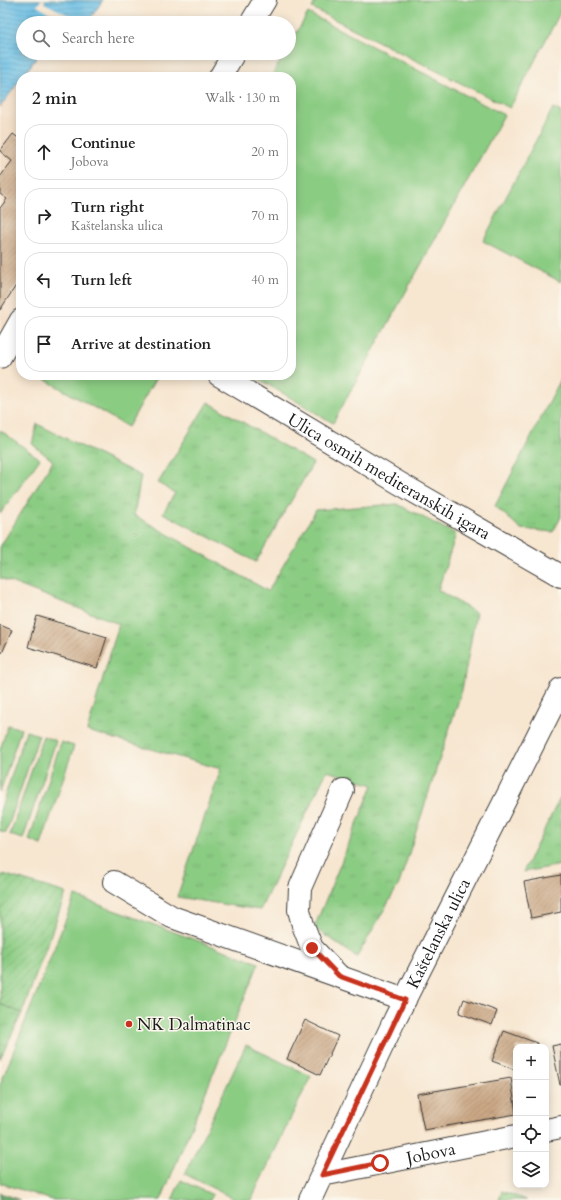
<!DOCTYPE html>
<meta charset="utf-8">
<style>
body{margin:0;font-family:Cardo,serif;background:#f6f6f6;color:#222}
.controls{position:absolute;right:12px;bottom:12px;display:grid;overflow:hidden;border-radius:8px;box-shadow:0 2px 10px #0003}
.controls button{width:36px;height:36px;display:grid;place-items:center;padding:0;border:0;border-bottom:1px solid #e0e0e0;background:#fff;color:#222;font:20px sans-serif}
.stop{position:absolute;width:12px;height:12px;margin:-9px;border:3px solid #c8321e;border-radius:50%;background:#fff}
.stop.end{background:#c8321e;border-color:#fff;box-shadow:0 1px 4px #0008}
.list{margin:0;padding:0;list-style:none}
h2{display:flex;justify-content:space-between;align-items:center;height:52px;margin:0;padding:0 16px;font-size:17px}
h2 small{font-size:13px;font-weight:400;color:#767676}
.list li{display:grid;grid-template-columns:26px 1fr auto;gap:12px;align-items:center;box-sizing:border-box;height:56px;margin:0 8px 8px;padding:0 8px;border:1px solid #e0e0e0;border-radius:16px}
.list b{display:block;font-size:15px;white-space:nowrap}
.list p{margin:0;font-size:13px;white-space:nowrap;color:#767676}
.list em{font-size:13px;font-style:normal;color:#767676}
.icon{flex:none;width:22px;height:22px;fill:none;stroke:currentColor;stroke-width:2;stroke-linecap:round;stroke-linejoin:round}
.map{position:relative;flex:none;width:561px;height:1200px;overflow:hidden}
.search{position:absolute;background:#fff;box-shadow:0 2px 10px #0003;left:16px;top:16px;width:280px;height:44px;display:flex;align-items:center;gap:10px;box-sizing:border-box;padding:0 14px;border-radius:22px;color:#767676;font-size:15px}
.panel{position:absolute;background:#fff;box-shadow:0 2px 10px #0003;left:16px;top:72px;width:280px;height:308px;border-radius:16px}
.map>svg:first-child{display:block}
.built{fill:#f0d6bc}
.grass{fill:url(#grass-tufts);stroke:#547450}
.forest{fill:url(#forest-firs);stroke:#466646}
.park{fill:#8bcc83;stroke:#547450}
.garden{fill:url(#garden-furrows);stroke:#547450}
.water{fill:url(#water-rules);stroke:#426d80}
.pier{fill:#f7e6d0}
.building{fill:url(#building-hatch)}
.lines{fill:none;stroke-linecap:round;stroke-linejoin:round}
.minor-casing{stroke:#3d3a37;stroke-width:24}
.major-casing{stroke:#3d3a37;stroke-width:24}
.minor{stroke:#fff;stroke-width:22}
.major{stroke:#fff;stroke-width:22}
.route{stroke:#c8321e;stroke-width:5}
.poi-dot{fill:#c8321e;stroke:#fbf7ec;stroke-width:1.5}
.labels{text-anchor:middle;dominant-baseline:central;stroke-width:3;stroke-linejoin:round;paint-order:stroke}
.street-label{font-size:17px;fill:#1c1c1c;stroke:#fbf7ec}
.poi-label{font-size:17px;fill:#1c1c1c;stroke:#fbf7ec;text-anchor:start}
</style>
<div class="map">
<svg width="561" height="1200" viewBox="0 0 561 1200">
<defs>
<pattern id="grass-tufts" width="24" height="20" patternUnits="userSpaceOnUse"><rect width="24" height="20" fill="#8bcc83"/><path d="M3 7l-1-3M5 7V3M7 7l1-3M15 17l-1-3M17 17v-4M19 17l1-3" fill="none" stroke="#77af71"/></pattern>
<pattern id="forest-firs" width="22" height="20" patternUnits="userSpaceOnUse"><rect width="22" height="20" fill="#70b071"/><path d="M5 1l3.5 6h-7zM16 11l3.5 6h-7z" fill="#5b8e5c"/></pattern>
<pattern id="garden-furrows" width="10" height="10" patternUnits="userSpaceOnUse"><rect width="10" height="10" fill="#8bcc83"/><path d="M-1 1l2-2M0 10L10 0M9 11l2-2" fill="none" stroke="#77af71"/></pattern>
<pattern id="water-rules" width="6" height="5" patternUnits="userSpaceOnUse"><rect width="6" height="5" fill="#68bee5"/><path d="M0 2.5h6" fill="none" stroke="#559ab9"/></pattern>
<pattern id="building-hatch" width="6" height="6" patternUnits="userSpaceOnUse"><rect width="6" height="6" fill="#cba886"/><path d="M-1 1l2-2M0 6l6-6M5 7l2-2" fill="none" stroke="#a4886d"/></pattern>
</defs>
<rect width="100%" height="100%" fill="#fbf7ec"/>
<filter id="ink" filterUnits="userSpaceOnUse"><feTurbulence type="fractalNoise" baseFrequency=".025" numOctaves="2"/><feDisplacementMap in="SourceGraphic" scale="8" xChannelSelector="R" yChannelSelector="G"/><feConvolveMatrix kernelMatrix="1 2 1 2 8 2 1 2 1" color-interpolation-filters="sRGB"/></filter>
<filter id="wash" filterUnits="userSpaceOnUse"><feTurbulence type="fractalNoise" baseFrequency=".012" numOctaves="4" result="noise"/><feDisplacementMap in="SourceGraphic" scale="16" xChannelSelector="R" yChannelSelector="G"/><feGaussianBlur stdDeviation="0.9" result="paint"/><feColorMatrix in="noise" values="0 0 0 0 0 0 0 0 0 0 0 0 0 0 0 0 0 1.4 0 .05"/><feComposite in="paint" operator="in"/></filter>
<g filter="url(#wash)">
<rect width="100%" height="100%" fill="#f7e6d0"/>
<polygon class="built" points="19,81 21,82 21,305 0,336 0,107"/>
<g class="grass">
<polygon points="561,379 561,517 553,532 521,529 495,506"/>
<polygon points="208,402 313,463 256,562 163,513 175,493 158,483"/>
<polygon points="37,424 141,476 134,515 268,591 316,510 397,504 456,534 438,590 476,613 462,690 399,884 357,957 314,928 373,785 327,771 260,910 177,897 221,769 87,731 119,624 0,578 0,547 53,461 32,444"/>
<polygon points="561,796 561,865 523,872"/>
<polygon points="0,1004 22,1013 0,1059"/>
</g>
<polygon class="forest" points="0,1193 20,1200 0,1200"/>
<g class="park">
<polygon points="316,0 561,0 561,11 510,108 312,8"/>
<polygon points="308,13 504,115 333,423 252,375 291,375 291,77 271,77 285,53 289,53 289,46"/>
<polygon points="553,108 561,112 561,282 483,241"/>
<polygon points="37,375 155,375 157,376 128,427"/>
<polygon points="0,430 40,459 0,514"/>
<polygon points="8,725 21,729 0,792 0,750"/>
<polygon points="26,731 39,735 6,833 0,831 0,811"/>
<polygon points="43,736 56,741 23,839 10,835"/>
<polygon points="61,742 74,746 41,845 29,840"/>
<polygon points="75,896 259,963 161,1200 52,1200 0,1183 0,1085"/>
<polygon points="246,1045 311,1076 251,1200 236,1200 185,1174"/>
<polygon points="181,1180 213,1195 210,1200 172,1200"/>
</g>
<g class="garden">
<polygon points="3,874 66,893 22,1013 0,1004 0,882"/>
<polygon points="502,1191 527,1200 499,1200"/>
</g>
<polygon class="water" points="0,0 103,0 87,23 23,23 23,53 40,53 0,107"/>
<polygon class="pier" points="41,0 45,0 44,3 85,23 68,23 37,6"/>
<g id="blocks">
<g class="building">
<polygon points="13,134 21,140 21,278 0,310 0,208 7,199 0,194 0,177 12,161 0,151"/>
<polygon points="37,616 107,637 97,668 28,647"/>
<polygon points="0,625 12,630 2,653 0,652"/>
<polygon points="561,875 561,912 531,918 524,882"/>
<polygon points="464,999 497,1011 492,1025 459,1013"/>
<polygon points="305,1020 338,1036 320,1075 287,1059"/>
<polygon points="504,1031 537,1043 536,1047 516,1047 516,1070 492,1061"/>
<polygon points="561,1044 561,1085 560,1085 552,1046"/>
<polygon points="511,1078 516,1114 424,1130 417,1094"/>
</g>
</g>
</g>
<g filter="url(#ink)">
<use href="#blocks" fill-opacity="0" stroke="#3d3a37" stroke-width="1"/>
<g class="lines">
<defs>
<g id="minor">
<polyline points="251,23 265,0"/>
<polyline points="220,77 234,53"/>
<polyline points="0,357 21,320"/>
<path id="s1" d="M219,375L399,483L561,576"/>
<polyline points="114,882 172,917 405,1000"/>
<polyline points="337,974 312,948 303,925 299,910 300,888 343,790"/>
<polyline points="546,1130 561,1127"/>
<path id="s2" d="M322,1175L516,1136"/>
</g>
<g id="major">
<path id="s3" d="M310,1200L395,1019L561,689"/>
</g>
</defs>
<use href="#minor" class="minor-casing"/>
<use href="#major" class="major-casing"/>
<use href="#minor" class="minor"/>
<use href="#major" class="major"/>
</g>
</g>
<g class="lines" filter="url(#ink)">
<polyline class="route" points="312,948 339,976 405,1000 322,1175 380,1163"/>
</g>
<circle class="poi-dot" cx="129" cy="1024" r="4"/>
<g class="labels">
<g class="street-label">
<text stroke="none"><textPath href="#s1" startOffset="198">Ulica osmih mediteranskih igara</textPath></text>
<text stroke="none"><textPath href="#s3" startOffset="296">Kaštelanska ulica</textPath></text>
<text stroke="none"><textPath href="#s2" startOffset="111">Jobova</textPath></text>
</g>
<g class="poi-label">
<text x="137" y="1024">NK Dalmatinac</text>
</g>
</g>
</svg>
<div class="controls">
<button>+</button>
<button>−</button>
<button><svg class="icon" aria-label="locate" viewBox="0 0 24 24"><circle cx="12" cy="12" r="6"/><path d="M12 2v4M12 18v4M2 12h4M18 12h4"/></svg></button>
<button><svg class="icon" aria-label="layers" viewBox="0 0 24 24"><path d="M12 4l9 5-9 5-9-5zM3 14l9 5 9-5"/></svg></button>
</div>
<div class="stop" style="left:380px;top:1163px"></div>
<div class="stop end" style="left:312px;top:948px"></div>
<div class="search"><svg class="icon" aria-label="search" viewBox="0 0 24 24"><circle cx="10" cy="10" r="6"/><path d="M15 15l6 6"/></svg>Search here</div>
<section class="panel">
<h2>2 min<small>Walk · 130 m</small></h2>
<ul class="list">
<li><svg class="icon" aria-label="ahead" viewBox="0 0 24 24"><path d="M12 20V5M6 11l6-6 6 6"/></svg><div><b>Continue</b><p>Jobova</p></div><em>20 m</em></li>
<li><svg class="icon" aria-label="right" viewBox="0 0 24 24"><path d="M7 20v-9h11M14 6l5 5-5 5"/></svg><div><b>Turn right</b><p>Kaštelanska ulica</p></div><em>70 m</em></li>
<li><svg class="icon" aria-label="left" viewBox="0 0 24 24"><path d="M17 20v-9H6M10 6l-5 5 5 5"/></svg><div><b>Turn left</b></div><em>40 m</em></li>
<li><svg class="icon" aria-label="arrive" viewBox="0 0 24 24"><path d="M6 21V4h12l-3 4 3 4H6"/></svg><div><b>Arrive at destination</b></div></li>
</ul>
</section>
</div>
